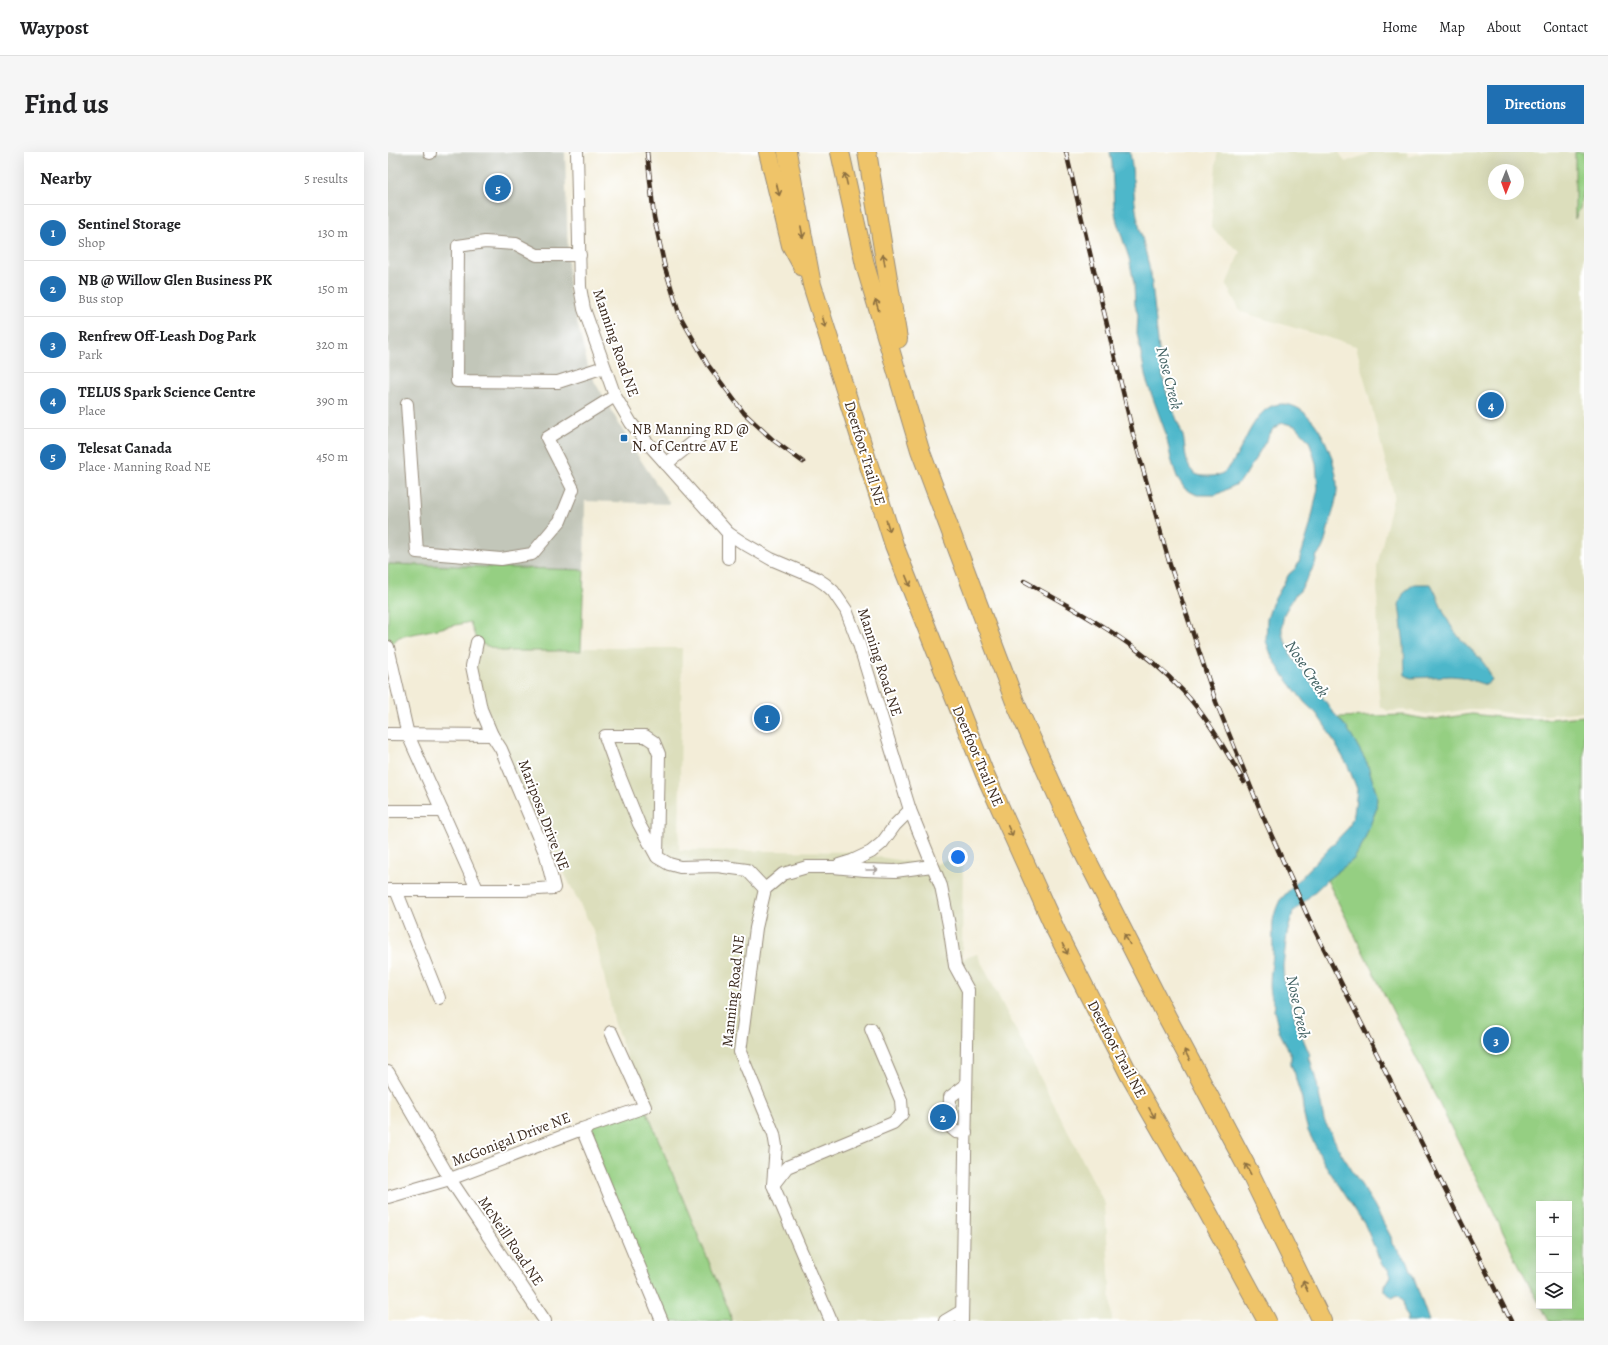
<!DOCTYPE html>
<meta charset="utf-8">
<style>
body{margin:0;font-family:Alegreya,serif;background:#f6f6f6;color:#202124}
.controls{position:absolute;right:12px;bottom:12px;display:grid;overflow:hidden;border-radius:0px;box-shadow:0 4px 16px #0002}
.controls button{width:36px;height:36px;display:grid;place-items:center;padding:0;border:0;border-bottom:1px solid #e0e0e0;background:#fff;color:#202124;font:20px sans-serif}
.compass{position:absolute;left:1100px;top:12px;width:36px;height:36px;border-radius:50%;background:#fff;box-shadow:0 4px 16px #0002;rotate:181deg}
.you{position:absolute;left:570px;top:705px;width:14px;height:14px;margin:-10px;border:3px solid #fff;border-radius:50%;background:#1a73e8;box-shadow:0 0 0 6px #1a73e833}
.badge{display:grid;place-items:center;width:26px;height:26px;border-radius:50%;background:#1f6fb2;color:#fff;font-size:13px;font-weight:700}
.pin{position:absolute;translate:-50% -50%;border:2px solid #fff;box-shadow:0 1px 4px #0006}
.list{margin:0;padding:0;list-style:none}
h2{display:flex;justify-content:space-between;align-items:center;height:52px;margin:0;padding:0 16px;font-size:17px}
h2 small{font-size:13px;font-weight:400;color:#757577}
.list li{display:grid;grid-template-columns:26px 1fr auto;gap:12px;align-items:center;box-sizing:border-box;height:56px;padding:0 16px;border-top:1px solid #e0e0e0}
.list b{display:block;font-size:15px;white-space:nowrap}
.list p{margin:0;font-size:13px;white-space:nowrap;color:#757577}
.list em{font-size:13px;font-style:normal;color:#757577}
.icon{flex:none;width:22px;height:22px;fill:none;stroke:currentColor;stroke-width:2;stroke-linecap:round;stroke-linejoin:round}
.map{position:relative;flex:none;width:1196px;height:1169px;overflow:hidden;border-radius:0px}
header{display:flex;align-items:center;gap:24px;box-sizing:border-box;height:56px;padding:0 20px;background:#fff;border-bottom:1px solid #e0e0e0}
header strong{font-size:19px}
nav{display:flex;gap:22px;margin-inline-start:auto;font-size:14px}
.intro{display:flex;align-items:center;justify-content:space-between;box-sizing:border-box;height:96px;padding:0 24px}
h1{margin:0;font-size:28px}
.button{padding:10px 18px;border-radius:0px;background:#1f6fb2;color:#fff;font-size:14px;font-weight:700}
main{display:flex;gap:24px;padding:0 24px}
aside{flex:1;background:#fff;border-radius:0px;box-shadow:0 4px 16px #0002}
.map>svg:first-child{display:block}
.built{fill:#dcdebc;fill-rule:evenodd}
.industrial{fill:#c2c6b9}
.green{fill:#95cf82;stroke:#687c50}
.water{fill:#4db7ca;stroke:#447074}
.lines{fill:none;stroke-linecap:round;stroke-linejoin:round}
.minor-casing{stroke:#978c7b;stroke-width:14}
.highway-casing{stroke:#978c7b;stroke-width:20}
.minor{stroke:#fff;stroke-width:12}
.highway{stroke:#efc469;stroke-width:18}
.rail-casing{stroke:#3b2a1e;stroke-width:4.5}
.rail{stroke:#fff;stroke-width:3;stroke-dasharray:9;stroke-linecap:butt}
.oneway{stroke:#8c6f40}
.oneway2{stroke:#a79f9a}
.poi-dot{fill:#1f6fb2;stroke:#fff;stroke-width:1.5}
.labels{text-anchor:middle;dominant-baseline:central;stroke-width:4;stroke-linejoin:round;paint-order:stroke}
.street-label{font-size:15px;fill:#3b2a1e;stroke:#fff}
.poi-label{font-size:15px;fill:#3b2a1e;stroke:#fff;text-anchor:start}
.water-label{font-size:16px;font-style:italic;fill:#426263;stroke:#fff}
</style>
<header>
<strong>Waypost</strong>
<nav><a>Home</a><a>Map</a><a>About</a><a>Contact</a></nav>
</header>
<div class="intro"><h1>Find us</h1><a class="button">Directions</a></div>
<main>
<aside>
<h2>Nearby<small>5 results</small></h2>
<ul class="list">
<li><span class="badge">1</span><div><b>Sentinel Storage</b><p>Shop</p></div><em>130 m</em></li>
<li><span class="badge">2</span><div><b>NB @ Willow Glen Business PK</b><p>Bus stop</p></div><em>150 m</em></li>
<li><span class="badge">3</span><div><b>Renfrew Off-Leash Dog Park</b><p>Park</p></div><em>320 m</em></li>
<li><span class="badge">4</span><div><b>TELUS Spark Science Centre</b><p>Place</p></div><em>390 m</em></li>
<li><span class="badge">5</span><div><b>Telesat Canada</b><p>Place · Manning Road NE</p></div><em>450 m</em></li>
</ul>
</aside>
<div class="map">
<svg width="1196" height="1169" viewBox="0 0 1196 1169">
<rect width="100%" height="100%" fill="#fff"/>
<filter id="ink" filterUnits="userSpaceOnUse"><feTurbulence type="fractalNoise" baseFrequency=".025" numOctaves="2"/><feDisplacementMap in="SourceGraphic" scale="8" xChannelSelector="R" yChannelSelector="G"/><feConvolveMatrix kernelMatrix="1 2 1 2 8 2 1 2 1" color-interpolation-filters="sRGB"/></filter>
<filter id="wash" filterUnits="userSpaceOnUse"><feTurbulence type="fractalNoise" baseFrequency=".012" numOctaves="4" result="noise"/><feDisplacementMap in="SourceGraphic" scale="16" xChannelSelector="R" yChannelSelector="G"/><feGaussianBlur stdDeviation="0.9" result="paint"/><feColorMatrix in="noise" values="0 0 0 0 0 0 0 0 0 0 0 0 0 0 0 0 0 1.4 0 .05"/><feComposite in="paint" operator="in"/></filter>
<g filter="url(#wash)">
<rect width="100%" height="100%" fill="#f3edd8"/>
<g class="built">
<path d="M829,0H951L957,10L980,2V0H1019L1020,5L1038,0H1196V559L1157,563H1133L1094,557H1080L1056,561L1040,562L1018,558L1000,559L992,554L990,530L989,414L1006,343L968,194L853,160L838,133L852,100L823,76ZM1106,18H1130V42H1106Z"/>
<polygon points="89,490 113,499 193,499 197,496 294,496 291,698 463,700 544,714 575,700 574,807 589,802 717,1052 724,1169 343,1169 342,1161 257,955 227,872 206,780 113,597 84,514"/>
</g>
<polygon class="industrial" points="0,0 177,0 181,138 202,222 248,301 282,352 197,349 196,418 0,412"/>
<g class="green">
<polygon points="1187,0 1196,0 1196,36 1194,41 1192,56 1187,67"/>
<polygon points="0,412 196,418 193,499 113,499 89,490 82,470 11,485 0,495"/>
<polygon points="1084,562 1129,567 1161,567 1196,564 1196,1169 1161,1169 1153,1154 1181,1154 1181,1052 1151,1052 1151,1151 1128,1107 1100,1049 939,728 966,707 975,691 988,658 989,643 979,611 959,576 950,565 1016,563 1038,567 1048,567"/>
<polygon points="257,955 342,1161 343,1169 274,1169 194,977"/>
</g>
<g class="water">
<path d="M722,0H742C745,17 745,34 747,51C750,76 759,100 763,125C768,160 769,196 776,230C780,249 789,266 795,284C798,295 796,312 805,320C809,324 815,324 820,324C825,324 829,324 833,322C857,309 862,243 902,253C931,260 951,313 949,340C948,352 943,365 940,377C938,385 936,398 929,403L927,412L916,432L912,439L907,443L896,462L894,473V482L904,505L933,543L945,560L959,576L964,584L979,611L989,643L988,658L975,691L966,707L939,728L905,760L899,782L895,814L896,830L909,873L922,903L920,906L923,910L929,932L936,968L953,1001L986,1053L1003,1085L1004,1092L1020,1110L1041,1169H1018L1020,1165L1016,1158L1015,1148L1010,1143L1004,1146L997,1139V1134L1003,1124L1001,1118L994,1113L977,1073L936,1011L920,979L916,964L914,947L908,928L907,922L903,913V903L891,879L886,858L887,853C878,837 884,818 885,801C885,790 884,779 885,769C886,762 889,754 892,748L961,675L966,662L969,637L960,614L937,574L928,561L917,551L893,520L884,505L878,489L879,467L884,452L901,422L908,416L911,410L922,374L930,336L928,311L921,289L907,274L896,271L892,272L885,277L857,324L849,332L828,343H809L797,337L789,325L783,307L778,282L758,227L749,181L750,163L747,153L746,131L741,106L729,70L726,55L724,11Z"/>
<path d="M1026,432H1043C1051,446 1055,462 1065,477C1077,496 1098,505 1104,528L1098,533L1074,525L1063,524L1023,526L1017,523L1016,493L1011,452L1016,440Z"/>
</g>
</g>
<g filter="url(#ink)">
<g class="lines">
<defs>
<g id="minor">
<polyline points="189,0 192,135 196,157 227,244 243,271 257,288 340,381 355,391 383,407 428,426 437,432 445,439 458,458 471,492 522,658 553,734 561,773 567,814 580,838 574,1169"/>
<polyline points="42,1 42,0"/>
<polyline points="192,103 149,103 128,92 97,90 70,94 69,229 170,230 216,215"/>
<polyline points="19,252 29,400 113,407 144,402 172,369 185,337 159,286 227,244"/>
<polyline points="278,312 313,284"/>
<polyline points="340,406 340,381"/>
<polyline points="0,495 20,583 89,737"/>
<polyline points="0,582 104,583"/>
<polyline points="0,659 54,659"/>
<polyline points="269,705 271,602 266,590 257,584 217,584 230,620 251,672 269,705 281,712 292,715 329,714 359,718 377,737"/>
<polyline points="451,713 464,709 483,700 494,691 507,673 522,658"/>
<polyline points="0,738 135,738 166,736 158,703 113,597 104,583 93,557 84,514 89,490"/>
<polyline points="8,738 51,846"/>
<polyline points="0,920 62,1027 157,1169"/>
<polyline points="194,977 274,1169"/>
<polyline points="578,981 568,980 561,974 562,945 578,933"/>
<polyline points="385,1033 399,1015 505,971 514,962 513,948 483,877"/>
<polyline points="0,1045 62,1027 194,977 257,955 223,880"/>
<polyline points="443,1169 385,1033 388,994 386,982 352,900 368,776 377,737 395,722 419,715 445,715 477,718 507,719 544,714"/>
<polyline points="557,1169 574,1159"/>
</g>
<g id="highway">
<polyline points="380,0 403,93 415,115"/>
<polyline points="399,0 424,133 506,393 596,620 668,779 741,922 817,1055 879,1169"/>
<polyline points="452,0 477,113 532,298 627,550 693,696 779,865 862,1021 934,1169"/>
<polyline points="479,0 510,187"/>
</g>
</defs>
<use href="#minor" class="minor-casing"/>
<use href="#highway" class="highway-casing"/>
<use href="#minor" class="minor"/>
<use href="#highway" class="highway"/>
<defs>
<g id="rail">
<polyline points="259,0 266,65 277,116 292,164 320,213 356,261 385,288 415,310"/>
<polyline points="678,0 745,282 782,413 828,550 873,660 921,767 1123,1169"/>
<path d="M636,429C693,461 751,491 795,539C820,566 838,599 856,630"/>
</g>
</defs>
<use href="#rail" class="rail-casing"/>
<use href="#rail" class="rail"/>
</g>
<defs><path id="oneway-shaft" d="M-6 0H5M1.5-3L5.5 0L1.5 3" fill="none" stroke-width="1.6" stroke-linecap="round" stroke-linejoin="round"/></defs>
<g class="oneway">
<use href="#oneway-shaft" transform="translate(458 27) rotate(-103)"/>
<use href="#oneway-shaft" transform="translate(390 38) rotate(76)"/>
<use href="#oneway-shaft" transform="translate(414 80) rotate(79)"/>
<use href="#oneway-shaft" transform="translate(496 108) rotate(-99)"/>
<use href="#oneway-shaft" transform="translate(489 153) rotate(-107)"/>
<use href="#oneway-shaft" transform="translate(436 170) rotate(73)"/>
<use href="#oneway-shaft" transform="translate(500 374) rotate(73)"/>
<use href="#oneway-shaft" transform="translate(520 429) rotate(68)"/>
<use href="#oneway-shaft" transform="translate(622 679) rotate(66)"/>
<use href="#oneway-shaft" transform="translate(739 787) rotate(-117)"/>
<use href="#oneway-shaft" transform="translate(677 797) rotate(63)"/>
<use href="#oneway-shaft" transform="translate(799 903) rotate(-118)"/>
<use href="#oneway-shaft" transform="translate(764 961) rotate(60)"/>
<use href="#oneway-shaft" transform="translate(860 1017) rotate(-118)"/>
<use href="#oneway-shaft" transform="translate(917 1134) rotate(-116)"/>
</g>
<use class="oneway2" href="#oneway-shaft" transform="translate(484 718)"/>
</g>
<rect class="poi-dot" x="232" y="282" width="8" height="8" rx="2"/>
<g class="labels">
<g class="street-label">
<text transform="translate(228 191) rotate(71)">Manning Road NE</text>
<text transform="translate(477 301) rotate(73)">Deerfoot Trail NE</text>
<text transform="translate(492 510) rotate(72)">Manning Road NE</text>
<text transform="translate(590 604) rotate(67)">Deerfoot Trail NE</text>
<text transform="translate(156 663) rotate(69)">Mariposa Drive NE</text>
<text transform="translate(345 839) rotate(-84)">Manning Road NE</text>
<text transform="translate(729 897) rotate(62)">Deerfoot Trail NE</text>
<text transform="translate(123 987) rotate(-21)">McGonigal Drive NE</text>
<text transform="translate(123 1089) rotate(56)">McNeill Road NE</text>
</g>
<g class="poi-label">
<text x="244" y="277">NB Manning RD @<tspan x="244" dy="17">N. of Centre AV E</tspan></text>
</g>
<g class="water-label">
<text transform="translate(781 226) rotate(76)">Nose Creek</text>
<text transform="translate(919 517) rotate(56)">Nose Creek</text>
<text transform="translate(910 855) rotate(78)">Nose Creek</text>
</g>
</g>
</svg>
<div class="controls">
<button>+</button>
<button>−</button>
<button><svg class="icon" aria-label="layers" viewBox="0 0 24 24"><path d="M12 4l9 5-9 5-9-5zM3 14l9 5 9-5"/></svg></button>
</div>
<svg class="compass" viewBox="-18 -18 36 36"><path d="M0-13l5 13h-10z" fill="#e53935"/><path d="M0 13l5-13h-10z" fill="#757577"/></svg>
<div class="you"></div>
<div class="pin badge" style="left:379px;top:566px">1</div>
<div class="pin badge" style="left:555px;top:965px">2</div>
<div class="pin badge" style="left:1108px;top:888px">3</div>
<div class="pin badge" style="left:1103px;top:253px">4</div>
<div class="pin badge" style="left:110px;top:36px">5</div>
</div>
</main>
